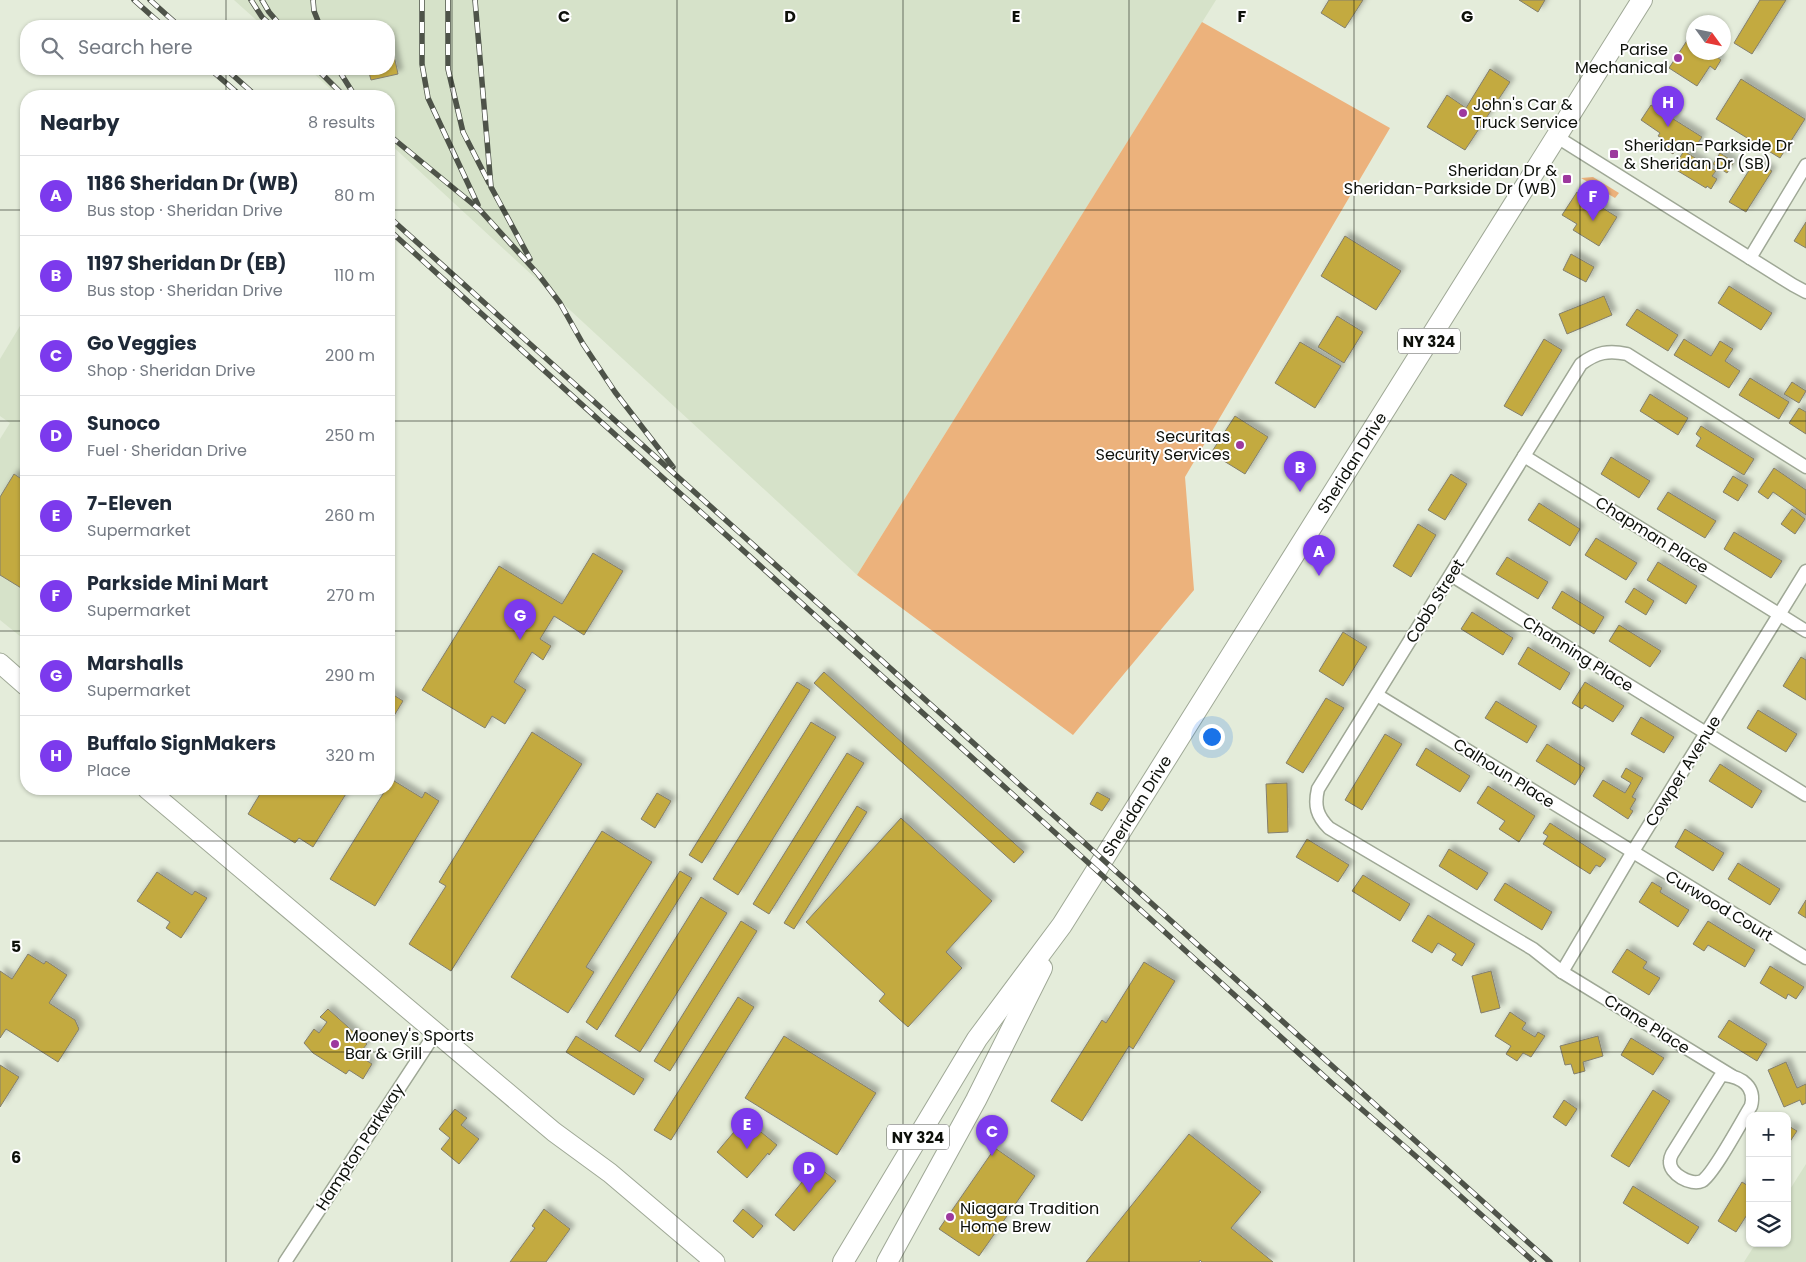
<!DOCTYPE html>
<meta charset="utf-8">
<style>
body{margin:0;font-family:Poppins,sans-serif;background:#f6f6f7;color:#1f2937}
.controls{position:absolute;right:15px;bottom:15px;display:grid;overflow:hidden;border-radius:10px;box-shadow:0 1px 4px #0004}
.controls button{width:45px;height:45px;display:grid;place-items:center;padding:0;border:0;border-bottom:1px solid #e0e1e3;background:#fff;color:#1f2937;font:25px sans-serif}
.compass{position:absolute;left:1686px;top:15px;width:45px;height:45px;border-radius:50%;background:#fff;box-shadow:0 1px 4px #0004;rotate:123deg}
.you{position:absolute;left:1211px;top:736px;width:18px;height:18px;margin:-12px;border:4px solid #fff;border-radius:50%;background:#1a73e8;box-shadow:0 0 0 8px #1a73e833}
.badge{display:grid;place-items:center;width:32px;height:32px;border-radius:50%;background:#7c3aed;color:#fff;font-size:16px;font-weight:700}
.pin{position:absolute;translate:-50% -41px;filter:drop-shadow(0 1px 2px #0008)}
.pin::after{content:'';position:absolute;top:26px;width:18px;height:15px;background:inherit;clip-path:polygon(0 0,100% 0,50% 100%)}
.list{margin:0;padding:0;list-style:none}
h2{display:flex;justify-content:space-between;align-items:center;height:65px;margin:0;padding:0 20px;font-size:21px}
h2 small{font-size:16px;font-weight:400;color:#747a83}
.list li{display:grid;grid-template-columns:32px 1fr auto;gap:15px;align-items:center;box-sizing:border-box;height:80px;padding:0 20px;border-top:1px solid #e0e1e3}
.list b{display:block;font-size:19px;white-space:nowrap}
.list p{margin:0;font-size:16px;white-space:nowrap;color:#747a83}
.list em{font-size:16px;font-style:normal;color:#747a83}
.icon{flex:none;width:28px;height:28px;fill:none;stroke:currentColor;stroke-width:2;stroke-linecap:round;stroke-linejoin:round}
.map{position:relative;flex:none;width:1806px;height:1262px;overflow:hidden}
.search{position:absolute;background:#fff;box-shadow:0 1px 4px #0004;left:20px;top:20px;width:375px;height:55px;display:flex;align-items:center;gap:12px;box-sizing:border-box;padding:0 18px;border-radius:20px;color:#747a83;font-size:19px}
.panel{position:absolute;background:#fff;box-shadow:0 1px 4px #0004;left:20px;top:90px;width:375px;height:705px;border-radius:20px}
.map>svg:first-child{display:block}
.built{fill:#d6e2c9}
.green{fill:#ecb27c}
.building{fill:#c3aa3f;stroke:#837f6e;filter:url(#shadow)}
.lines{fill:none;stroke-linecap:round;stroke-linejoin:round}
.minor-casing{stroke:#9fa896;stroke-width:15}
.secondary-casing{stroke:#9fa896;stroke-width:21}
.primary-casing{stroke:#9fa896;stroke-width:22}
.minor{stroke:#fff;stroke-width:12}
.secondary{stroke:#fff;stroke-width:19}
.primary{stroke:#fff;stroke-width:20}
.rail-casing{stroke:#4e5349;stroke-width:5.5}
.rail{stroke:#fff;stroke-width:4;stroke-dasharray:11;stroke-linecap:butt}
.grid{fill:none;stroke:#0d100a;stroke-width:1;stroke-opacity:0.55}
.poi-dot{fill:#9d399e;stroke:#fff;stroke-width:2}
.labels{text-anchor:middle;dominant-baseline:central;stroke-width:4;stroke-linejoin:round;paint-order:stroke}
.shield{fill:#fff;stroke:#565854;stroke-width:1}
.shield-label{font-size:15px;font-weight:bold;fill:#0d100a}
.poi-label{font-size:16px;fill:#0d100a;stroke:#fff;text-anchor:start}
.street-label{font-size:16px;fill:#0d100a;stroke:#fff}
.grid-label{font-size:16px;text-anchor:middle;font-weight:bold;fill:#0d100a;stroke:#fff;stroke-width:4;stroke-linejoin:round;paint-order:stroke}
</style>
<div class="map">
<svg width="1806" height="1262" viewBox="0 0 1806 1262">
<defs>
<filter id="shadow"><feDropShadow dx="4.5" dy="-4.5" stdDeviation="2.5" flood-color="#0004"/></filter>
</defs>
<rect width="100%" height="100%" fill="#e4ecda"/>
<g class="built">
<polygon points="234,0 1216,0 857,575 389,143 389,96 338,96 309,69 389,69 389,26 263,26"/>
<polygon points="26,316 26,641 0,620 0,439 10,423 0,416 0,359"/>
<polygon points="1806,1164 1806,1262 1744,1262 1756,1243 1787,1243 1787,1194"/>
</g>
<g class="green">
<polygon points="1202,22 1390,128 1185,477 1194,590 1073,735 857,575"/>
<polygon points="1593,177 1619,193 1615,198 1581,178"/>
</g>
<g class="building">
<polygon points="1329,0 1363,0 1345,28 1321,13"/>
<polygon points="1519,0 1545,0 1538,12"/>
<polygon points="1760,0 1786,0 1752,54 1734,43"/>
<polygon points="389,32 398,74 371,80 368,69 389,69"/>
<polygon points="1688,39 1694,43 1694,52 1710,52 1721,60 1715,70 1710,66 1697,86 1669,68"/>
<polygon points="1490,69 1510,82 1465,150 1427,127 1447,95 1466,108"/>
<polygon points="1741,79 1805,119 1780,158 1716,119"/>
<polygon points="1651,105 1702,137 1694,149 1681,141 1673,154 1660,145 1664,139 1658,136 1660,133 1641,120"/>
<polygon points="1684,151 1716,171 1712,176 1717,179 1711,189 1707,186 1706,188 1673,168"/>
<polygon points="1720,153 1734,162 1727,173 1713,164"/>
<polygon points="1755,161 1772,171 1746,212 1729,202"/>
<polygon points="1577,192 1617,217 1599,246 1573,230 1577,224 1562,215"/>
<polygon points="1806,222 1806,248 1794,241"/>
<polygon points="1345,236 1401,271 1376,310 1321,276"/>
<polygon points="1571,254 1594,267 1586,282 1563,270"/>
<polygon points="1729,286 1772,313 1761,330 1718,303"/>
<polygon points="1604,296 1612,315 1567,334 1559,314"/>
<polygon points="1637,309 1678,335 1668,351 1626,325"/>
<polygon points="1337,316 1363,332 1344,363 1318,347"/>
<polygon points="1544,339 1562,350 1522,416 1504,406"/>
<polygon points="1684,339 1711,356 1720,341 1733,349 1725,361 1740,371 1729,388 1674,355"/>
<polygon points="1300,342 1341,366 1315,408 1275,383"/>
<polygon points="1750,378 1789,402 1779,419 1739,395"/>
<polygon points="1792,382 1806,391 1799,403 1784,394"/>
<polygon points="1650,394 1688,418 1678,435 1640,411"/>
<polygon points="1799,408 1806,412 1806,434 1789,423"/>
<polygon points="1235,416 1268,437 1245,474 1211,453"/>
<polygon points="1701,426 1754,459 1744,475 1696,446 1701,438 1696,434"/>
<polygon points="1611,457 1650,481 1639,498 1601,474"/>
<polygon points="1774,468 1806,490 1806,515 1773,492 1768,499 1758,492"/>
<polygon points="14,474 26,482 26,591 0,575 0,497"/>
<polygon points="1451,474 1467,484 1445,520 1428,510"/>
<polygon points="1733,476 1748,485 1738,501 1723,492"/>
<polygon points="1668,492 1716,521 1705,538 1657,509"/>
<polygon points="1539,503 1580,529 1570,546 1528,520"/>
<polygon points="1792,509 1805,519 1795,534 1781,524"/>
<polygon points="1418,524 1436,535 1411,577 1393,566"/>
<polygon points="1734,532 1782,561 1771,578 1724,549"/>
<polygon points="1596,538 1637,563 1626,580 1585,555"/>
<polygon points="593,553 623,571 584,635 554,616 540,639 551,646 543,660 532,652 514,682 526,690 505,724 492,716 485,728 422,690 499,566 562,604"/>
<polygon points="1507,557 1548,582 1538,599 1496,574"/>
<polygon points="1658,562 1697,586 1686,604 1647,580"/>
<polygon points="1634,588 1654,601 1646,615 1625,602"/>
<polygon points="1562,591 1604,617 1594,634 1552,608"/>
<polygon points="1472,612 1513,638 1503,655 1461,629"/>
<polygon points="1619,625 1661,651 1650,667 1609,641"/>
<polygon points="1343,632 1367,647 1343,686 1319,671"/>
<polygon points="1528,647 1570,673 1560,690 1518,664"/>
<polygon points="1801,657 1806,660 1806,700 1783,686"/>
<polygon points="824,672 1024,852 1014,863 814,683"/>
<polygon points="797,682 810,690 702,863 689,855"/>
<polygon points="1585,682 1624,706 1613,722 1585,705 1582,709 1572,703"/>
<polygon points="389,692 403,701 389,724"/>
<polygon points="1326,698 1344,708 1303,773 1286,763"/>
<polygon points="1496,701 1537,726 1527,743 1485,718"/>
<polygon points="1758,710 1797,734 1786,752 1747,728"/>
<polygon points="1641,717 1674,737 1664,753 1631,734"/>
<polygon points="811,722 836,737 738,895 713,879"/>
<polygon points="532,732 582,764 451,971 409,944 446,886 439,882"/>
<polygon points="1385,734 1402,744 1362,810 1345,800"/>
<polygon points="1547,744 1585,768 1575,785 1536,761"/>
<polygon points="1426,748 1470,776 1460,792 1416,765"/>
<polygon points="847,753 864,763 769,914 753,904"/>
<polygon points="1720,764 1762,791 1752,808 1709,781"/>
<polygon points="1626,768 1643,778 1632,797 1636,799 1630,809 1633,811 1628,819 1593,796 1603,780 1625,793 1631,783 1621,777"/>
<polygon points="391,779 422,798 425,792 439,801 375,906 330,879 386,789 389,789 389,784"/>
<polygon points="1287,783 1288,832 1268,833 1266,784"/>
<polygon points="1488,786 1535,816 1519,842 1499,829 1505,821 1477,803"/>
<polygon points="263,789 349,789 313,847 299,838 295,843 248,814"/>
<polygon points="1097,792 1110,799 1102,811 1090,804"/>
<polygon points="657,793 671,801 655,828 641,819"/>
<polygon points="857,806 867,812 794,929 784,923"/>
<polygon points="901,818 992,901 946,952 962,968 908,1027 879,1001 885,994 806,922"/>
<polygon points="1550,823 1606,859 1600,867 1596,865 1590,874 1543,844 1548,836 1543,833"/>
<polygon points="1685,829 1724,853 1713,871 1675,847"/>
<polygon points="602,831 652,862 586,967 594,972 568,1013 511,977"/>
<polygon points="1307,839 1349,865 1338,882 1296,857"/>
<polygon points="1449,849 1488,873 1477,890 1439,866"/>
<polygon points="1738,863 1780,889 1770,905 1728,879"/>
<polygon points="680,871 692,878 597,1030 586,1022"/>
<polygon points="157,872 192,895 195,891 207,898 181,938 166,928 170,922 137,901"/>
<polygon points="1363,875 1410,904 1400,921 1352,891"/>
<polygon points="1652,882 1662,888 1660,892 1689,910 1678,927 1639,902"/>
<polygon points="1505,883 1552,912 1542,930 1494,900"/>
<polygon points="701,897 727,913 640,1052 615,1036"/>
<polygon points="1806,900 1806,918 1798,913"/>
<polygon points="1428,915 1475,944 1462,966 1452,960 1456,954 1438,943 1432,953 1412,941"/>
<polygon points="741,921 757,931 670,1071 654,1061"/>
<polygon points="1708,921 1755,950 1745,967 1708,945 1704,951 1693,944"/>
<polygon points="1627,949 1647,962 1643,968 1660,978 1649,995 1612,972"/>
<polygon points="28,954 44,964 46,961 67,975 49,1003 75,1020 79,1029 58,1062 6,1029 0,1038 0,971 12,979"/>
<polygon points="1144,962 1175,981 1133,1049 1129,1046 1082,1121 1051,1101 1102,1020 1106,1023"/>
<polygon points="1770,966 1804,987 1796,999 1788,994 1786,999 1760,983"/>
<polygon points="1491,971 1500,1008 1481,1013 1472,976"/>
<polygon points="738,997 754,1007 671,1140 654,1130"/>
<polygon points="328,1009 367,1044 358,1055 372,1064 363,1079 349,1070 346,1074 313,1053 304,1043 314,1029 319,1033 327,1022 320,1017"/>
<polygon points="1510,1012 1526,1023 1522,1029 1535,1037 1538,1032 1545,1036 1531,1057 1523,1053 1517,1061 1506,1054 1511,1046 1495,1036"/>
<polygon points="1729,1020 1767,1044 1757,1061 1718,1037"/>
<polygon points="576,1036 644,1079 634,1095 566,1052"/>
<polygon points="784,1036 876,1093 837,1155 745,1098"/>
<polygon points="1598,1036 1603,1056 1583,1062 1585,1071 1574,1074 1571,1064 1565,1065 1560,1046"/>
<polygon points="1631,1038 1664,1058 1653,1075 1621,1055"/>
<polygon points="1786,1062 1797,1088 1806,1084 1806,1103 1802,1105 1800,1100 1784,1107 1768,1070"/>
<polygon points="0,1065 19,1077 0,1107"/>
<polygon points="1653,1090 1670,1101 1629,1167 1611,1156"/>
<polygon points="1564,1100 1577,1109 1566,1126 1553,1117"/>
<polygon points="455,1109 467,1118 461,1125 479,1139 459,1164 441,1149 450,1138 439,1129"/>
<polygon points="745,1119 777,1145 769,1155 768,1153 747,1178 717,1152"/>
<polygon points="1787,1125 1797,1131 1787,1146"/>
<polygon points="1189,1134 1261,1192 1231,1228 1273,1262 1202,1262 1200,1260 1199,1262 1086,1262"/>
<polygon points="995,1148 1035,1176 979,1256 939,1229"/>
<polygon points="816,1165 836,1181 794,1231 775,1215"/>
<polygon points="1742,1182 1750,1187 1750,1210 1736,1232 1718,1221"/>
<polygon points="1633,1186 1699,1227 1688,1244 1623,1203"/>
<polygon points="544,1209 570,1229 546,1262 510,1262 535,1228 532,1226"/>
<polygon points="743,1209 763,1226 753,1238 733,1221"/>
</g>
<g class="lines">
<defs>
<g id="minor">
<polyline points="1557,137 1793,285 1806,292"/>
<polyline points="1750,258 1806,165"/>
<polyline points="1524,456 1806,631"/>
<polyline points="1451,575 1806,795"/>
<polyline points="1377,695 1806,958"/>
<polyline points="1562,972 1632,853 1806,571"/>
<path d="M1724,1075C1742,1077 1756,1087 1751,1106C1743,1119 1713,1175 1702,1181C1691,1186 1669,1174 1670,1161C1670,1158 1671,1156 1672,1154L1720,1077Z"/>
<path d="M1732,1076L1562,972L1533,949L1329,828C1317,816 1314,806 1318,789L1581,364C1597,352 1609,350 1627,354L1806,467"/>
<polyline points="285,1262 436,1032"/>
</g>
<g id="secondary">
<polyline points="0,663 26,686"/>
<polyline points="147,789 554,1132 610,1173 715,1262"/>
</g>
<g id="primary">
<polyline points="843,1262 977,1039 1062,925 1642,0"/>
<polyline points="887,1262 976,1100 1042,968"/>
</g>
</defs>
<use href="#minor" class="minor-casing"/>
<use href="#secondary" class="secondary-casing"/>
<use href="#primary" class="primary-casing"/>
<use href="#minor" class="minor"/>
<use href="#secondary" class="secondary"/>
<use href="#primary" class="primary"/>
<defs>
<g id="rail">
<polyline points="134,0 163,26"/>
<polyline points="150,0 179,26"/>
<polyline points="251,0 262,17 272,26"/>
<polyline points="262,0 269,12 281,26"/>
<polyline points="313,0 314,11 320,26"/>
<polyline points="422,0 422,64 428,98 478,205"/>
<polyline points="448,0 448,69 463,132 489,183"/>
<polyline points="475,0 491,187 530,259"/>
<polyline points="210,69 241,96"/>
<polyline points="226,69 256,96"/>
<polyline points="317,69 344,96"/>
<polyline points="338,69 355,96"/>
<polyline points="389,135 480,210 538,274 560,303 583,344 615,392 673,467"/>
<polyline points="389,217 1550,1262"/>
<polyline points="389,230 1335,1086 1419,1159 1534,1262"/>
</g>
</defs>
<use href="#rail" class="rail-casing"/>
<use href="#rail" class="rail"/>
</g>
<path class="grid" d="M226,0V26M452,0V1262M677,0V1262M903,0V1262M1129,0V1262M1354,0V1262M1580,0V1262M226,69V96M0,210H26M389,210H1806M0,421H26M389,421H1806M0,631H26M389,631H1806M226,789V1262M0,841H1806M0,1052H1806"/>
<g class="poi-dot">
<circle cx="1678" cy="58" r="5"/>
<circle cx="1463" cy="113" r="5"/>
<rect x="1609" y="149" width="10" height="10" rx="2.5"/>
<rect x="1562" y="174" width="10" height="10" rx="2.5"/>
<circle cx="1240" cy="445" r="5"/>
<circle cx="335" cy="1044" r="5"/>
<circle cx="950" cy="1217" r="5"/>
</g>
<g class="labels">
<g class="shield">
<rect x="1398" y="328.5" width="62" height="25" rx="4"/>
<rect x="887" y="1124.5" width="62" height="25" rx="4"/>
</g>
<g class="shield-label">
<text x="1429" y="341">NY 324</text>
<text x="918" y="1137">NY 324</text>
</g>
<g class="poi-label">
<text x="1668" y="49" text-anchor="end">Parise<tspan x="1668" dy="18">Mechanical</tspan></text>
<text x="1473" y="104">John's Car &amp;<tspan x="1473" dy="18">Truck Service</tspan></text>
<text x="1624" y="145">Sheridan-Parkside Dr<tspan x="1624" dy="18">&amp; Sheridan Dr (SB)</tspan></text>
<text x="1557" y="170" text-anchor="end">Sheridan Dr &amp;<tspan x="1557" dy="18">Sheridan-Parkside Dr (WB)</tspan></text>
<text x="1230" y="436" text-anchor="end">Securitas<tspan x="1230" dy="18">Security Services</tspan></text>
<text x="345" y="1035">Mooney's Sports<tspan x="345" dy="18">Bar &amp; Grill</tspan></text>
<text x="960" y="1208">Niagara Tradition<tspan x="960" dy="18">Home Brew</tspan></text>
</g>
<g class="street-label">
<text transform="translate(1352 463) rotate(-58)">Sheridan Drive</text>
<text transform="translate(1652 535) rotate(32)">Chapman Place</text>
<text transform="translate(1435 601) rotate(-58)">Cobb Street</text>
<text transform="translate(1578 654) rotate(32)">Channing Place</text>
<text transform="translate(1683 771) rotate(-58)">Cowper Avenue</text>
<text transform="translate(1504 773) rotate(32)">Calhoun Place</text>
<text transform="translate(1137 806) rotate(-58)">Sheridan Drive</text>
<text transform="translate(1719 906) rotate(31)">Curwood Court</text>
<text transform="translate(1647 1024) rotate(32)">Crane Place</text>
<text transform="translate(360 1147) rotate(-57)">Hampton Parkway</text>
</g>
</g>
<g class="grid-label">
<text x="564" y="22">C</text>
<text x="790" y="22">D</text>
<text x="1016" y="22">E</text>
<text x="1242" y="22">F</text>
<text x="1467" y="22">G</text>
<text x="16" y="952">5</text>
<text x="16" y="1163">6</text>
</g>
</svg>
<div class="controls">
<button>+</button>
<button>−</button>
<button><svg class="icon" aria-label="layers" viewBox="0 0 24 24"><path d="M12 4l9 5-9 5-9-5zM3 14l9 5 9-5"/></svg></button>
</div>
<svg class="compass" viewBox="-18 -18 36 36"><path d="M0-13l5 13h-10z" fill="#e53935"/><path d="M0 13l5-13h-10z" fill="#747a83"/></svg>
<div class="you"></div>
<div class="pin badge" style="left:1319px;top:576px">A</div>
<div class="pin badge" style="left:1300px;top:492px">B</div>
<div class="pin badge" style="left:992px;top:1156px">C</div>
<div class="pin badge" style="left:809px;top:1193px">D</div>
<div class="pin badge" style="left:747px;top:1149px">E</div>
<div class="pin badge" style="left:1593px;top:221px">F</div>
<div class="pin badge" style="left:520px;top:640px">G</div>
<div class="pin badge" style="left:1668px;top:127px">H</div>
<div class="search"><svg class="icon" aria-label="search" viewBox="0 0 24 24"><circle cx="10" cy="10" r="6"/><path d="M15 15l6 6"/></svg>Search here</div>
<section class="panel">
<h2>Nearby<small>8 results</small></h2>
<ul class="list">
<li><span class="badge">A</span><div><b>1186 Sheridan Dr (WB)</b><p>Bus stop · Sheridan Drive</p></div><em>80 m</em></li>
<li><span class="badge">B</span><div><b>1197 Sheridan Dr (EB)</b><p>Bus stop · Sheridan Drive</p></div><em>110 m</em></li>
<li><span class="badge">C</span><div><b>Go Veggies</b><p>Shop · Sheridan Drive</p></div><em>200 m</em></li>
<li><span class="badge">D</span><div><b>Sunoco</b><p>Fuel · Sheridan Drive</p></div><em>250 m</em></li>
<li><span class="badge">E</span><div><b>7-Eleven</b><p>Supermarket</p></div><em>260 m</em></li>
<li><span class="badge">F</span><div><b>Parkside Mini Mart</b><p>Supermarket</p></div><em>270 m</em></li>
<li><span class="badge">G</span><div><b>Marshalls</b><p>Supermarket</p></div><em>290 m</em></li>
<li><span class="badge">H</span><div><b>Buffalo SignMakers</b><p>Place</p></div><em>320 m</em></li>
</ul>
</section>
</div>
